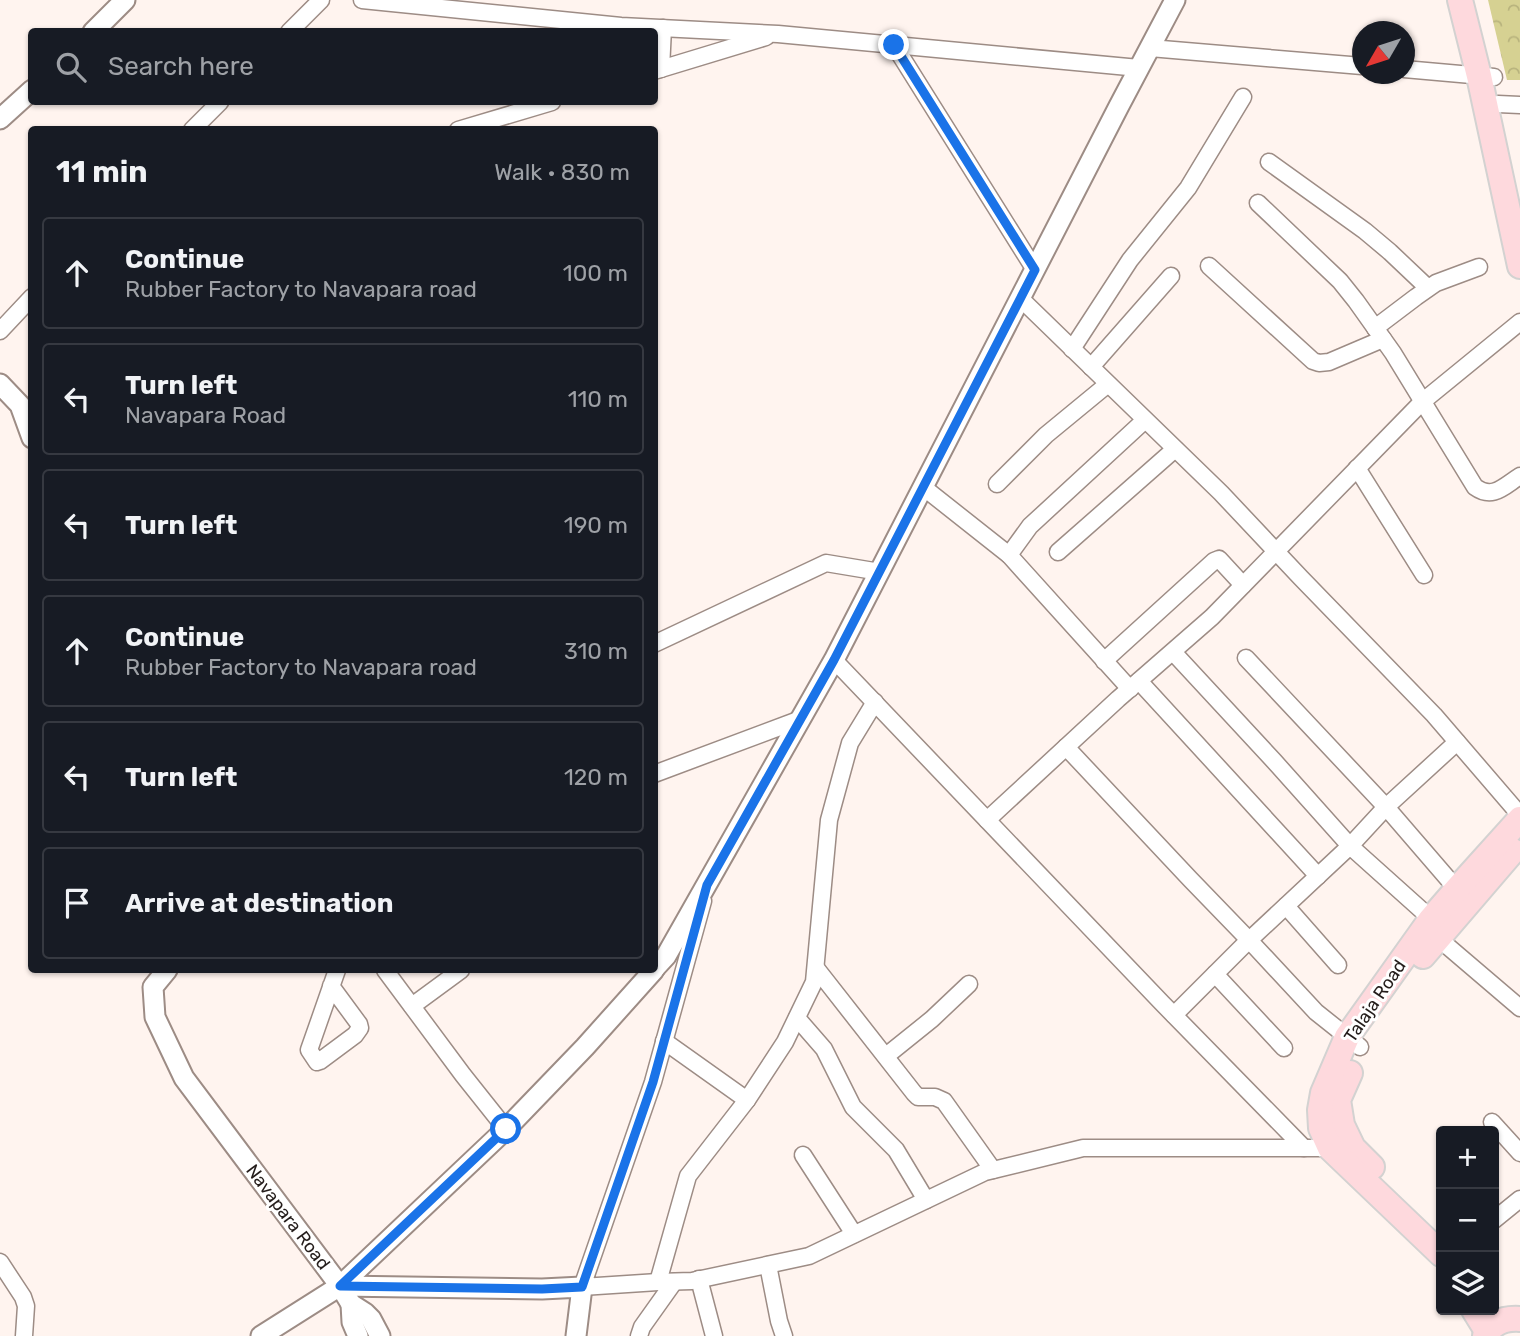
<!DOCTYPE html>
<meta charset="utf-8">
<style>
body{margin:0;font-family:Rubik,sans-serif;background:#242831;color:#f1f3f6}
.controls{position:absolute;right:21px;bottom:21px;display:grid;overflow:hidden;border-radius:7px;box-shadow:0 2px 5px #0004}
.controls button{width:63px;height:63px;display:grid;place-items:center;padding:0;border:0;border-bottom:2px solid #363941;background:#171b24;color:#f1f3f6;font:35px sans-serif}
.compass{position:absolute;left:1352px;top:21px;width:63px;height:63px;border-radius:50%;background:#171b24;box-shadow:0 2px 5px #0004;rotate:231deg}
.stop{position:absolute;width:21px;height:21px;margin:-16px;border:5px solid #1a73e8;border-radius:50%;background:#fff}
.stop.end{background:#1a73e8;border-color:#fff;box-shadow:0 2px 7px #0008}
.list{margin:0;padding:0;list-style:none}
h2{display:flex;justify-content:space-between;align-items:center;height:91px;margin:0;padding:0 28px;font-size:30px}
h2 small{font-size:23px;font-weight:400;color:#9ea1a6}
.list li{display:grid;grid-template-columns:46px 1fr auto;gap:21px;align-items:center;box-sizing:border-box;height:112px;margin:0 14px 14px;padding:0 14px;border:2px solid #363941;border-radius:7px}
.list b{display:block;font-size:26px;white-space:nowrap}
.list p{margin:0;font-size:23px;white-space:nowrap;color:#9ea1a6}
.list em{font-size:23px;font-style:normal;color:#9ea1a6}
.icon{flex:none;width:38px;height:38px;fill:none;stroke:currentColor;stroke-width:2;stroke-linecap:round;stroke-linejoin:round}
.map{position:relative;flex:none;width:1520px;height:1336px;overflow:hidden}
.search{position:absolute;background:#171b24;box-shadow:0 2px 5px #0004;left:28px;top:28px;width:630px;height:77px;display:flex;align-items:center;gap:18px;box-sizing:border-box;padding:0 24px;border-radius:7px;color:#9ea1a6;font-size:26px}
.panel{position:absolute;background:#171b24;box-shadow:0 2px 5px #0004;left:28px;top:126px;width:630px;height:847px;border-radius:7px}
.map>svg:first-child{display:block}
.forest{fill:url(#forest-crowns)}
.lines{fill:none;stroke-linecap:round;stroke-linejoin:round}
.minor-casing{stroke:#9d8c85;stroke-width:19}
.tertiary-casing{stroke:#9d8c85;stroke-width:23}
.primary-casing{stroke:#d3d2d1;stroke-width:28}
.minor{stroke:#fff;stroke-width:16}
.tertiary{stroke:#fff;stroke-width:19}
.primary{stroke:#fed9dd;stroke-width:24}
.route{stroke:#1a73e8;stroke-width:9}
.labels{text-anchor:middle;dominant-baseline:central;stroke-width:6;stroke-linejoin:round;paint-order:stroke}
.street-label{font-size:18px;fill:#241d1b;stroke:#fff}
</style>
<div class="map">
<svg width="1520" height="1336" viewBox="0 0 1520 1336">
<defs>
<pattern id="forest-crowns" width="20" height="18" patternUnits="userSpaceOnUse" patternTransform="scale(1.75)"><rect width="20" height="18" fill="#d6d192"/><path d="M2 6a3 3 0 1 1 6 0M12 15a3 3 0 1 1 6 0" fill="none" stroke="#b8b37d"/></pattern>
</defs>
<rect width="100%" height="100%" fill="#fff4ef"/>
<polygon class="forest" points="1488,0 1520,0 1520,80 1507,80"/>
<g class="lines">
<defs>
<g id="minor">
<polyline points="362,0 621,26 778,34 1139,68"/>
<polyline points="289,32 321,0"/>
<polyline points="894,45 1035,270"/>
<polyline points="1150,48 1362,66"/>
<polyline points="661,69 663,28"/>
<polyline points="1404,69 1494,77"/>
<polyline points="654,71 766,37"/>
<polyline points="1498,104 1520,105"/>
<polyline points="192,130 220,102"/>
<polyline points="458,130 552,102"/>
<polyline points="1269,162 1365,231 1390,252 1428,288"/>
<path d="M1258,203L1340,281L1356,301L1393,353L1475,487C1493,500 1504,486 1520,476"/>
<polyline points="1209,266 1313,361 1319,363 1329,362 1383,339"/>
<polyline points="1020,298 1221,493 1301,578 1434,715 1520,815"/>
<polyline points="1375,328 1416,297 1436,283 1479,267"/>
<polyline points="0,331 32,297"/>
<polyline points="1072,349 1130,260 1188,188 1243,97"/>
<polyline points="1091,367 1171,276"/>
<polyline points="1357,468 1424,575"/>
<polyline points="997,484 1046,435 1108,384"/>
<polyline points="923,487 1009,555"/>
<polyline points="1058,552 1175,449"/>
<polyline points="654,644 826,563 880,572"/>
<polyline points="1173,652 1274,761 1350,846 1386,807 1457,742"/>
<polyline points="1246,658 1386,807 1461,894"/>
<polyline points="834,660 1162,1003 1304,1148"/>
<polyline points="1104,661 1214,561 1219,559 1243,585"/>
<polyline points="1139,681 1318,876"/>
<polyline points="1130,689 1009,555 1030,526 1145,420"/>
<polyline points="1066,747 1190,879 1249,940 1316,1012 1360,1047"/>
<polyline points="654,774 801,719"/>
<polyline points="987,820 1118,699 1212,617 1422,402 1520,322"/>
<polyline points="703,901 653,1082 582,1287 658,1282 692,1281 809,1256 985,1172 1083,1148 1337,1148"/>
<polyline points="1286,906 1338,965"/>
<polyline points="1438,938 1520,1008"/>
<polyline points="816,968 914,1093 918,1097 935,1097 944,1101 993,1170"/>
<polyline points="385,970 463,1075 506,1129"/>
<polyline points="1215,974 1284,1048"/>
<polyline points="331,986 359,1024 360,1028 355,1035 320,1061 317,1062 309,1050 337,970"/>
<polyline points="412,1006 461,970"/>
<polyline points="1174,1015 1244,945 1350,846 1437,924"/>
<polyline points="797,1018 824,1049 853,1107 896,1150 926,1200"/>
<polyline points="664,1041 747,1100"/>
<polyline points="886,1056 932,1019 969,984"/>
<polyline points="1492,1122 1520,1153"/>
<polyline points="803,1155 854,1234"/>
<polyline points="1494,1220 1520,1199"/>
<polyline points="0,1262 23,1297 26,1306 24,1336"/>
<polyline points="768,1265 779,1321 784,1336"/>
<polyline points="699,1279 714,1336"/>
<polyline points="658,1282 688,1176 747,1100 785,1042 814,982 829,820 850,743 875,702"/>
<polyline points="639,1336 642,1327 674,1282"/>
</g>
<g id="tertiary">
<polyline points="93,32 125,0"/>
<polyline points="0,119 32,90"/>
<polyline points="0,384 20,405 32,438"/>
<polyline points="654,969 666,956 834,660 1119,106 1175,0"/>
<polyline points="167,970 153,987 155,1017 184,1078 340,1286 542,1289 582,1287 576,1336"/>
<polyline points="340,1286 351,1304 365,1313 371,1319 380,1336"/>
<polyline points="351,1304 352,1322 358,1336"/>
<polyline points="261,1336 340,1286 506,1129 585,1047 654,970"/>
</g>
<g id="primary">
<polyline points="1460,0 1479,76 1520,266"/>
<polyline points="1423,956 1513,851"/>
<polyline points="1350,1073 1338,1100 1342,1125 1353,1148 1372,1167"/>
<polyline points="1441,1254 1330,1148 1321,1128 1320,1110 1323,1093 1347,1037 1431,919 1457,889 1520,819"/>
<polyline points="1474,1310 1487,1331"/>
<path d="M1485,1336C1492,1322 1505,1318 1520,1319"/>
</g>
</defs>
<use href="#minor" class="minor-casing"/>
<use href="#tertiary" class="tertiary-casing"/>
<use href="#primary" class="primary-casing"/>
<use href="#minor" class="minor"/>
<use href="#tertiary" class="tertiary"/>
<use href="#primary" class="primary"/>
</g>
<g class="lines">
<polyline class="route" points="506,1129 340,1286 542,1289 582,1287 653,1082 707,885 834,660 1035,270 894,45"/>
</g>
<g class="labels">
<g class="street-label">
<text transform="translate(1375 1001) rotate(-56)">Talaja Road</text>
<text transform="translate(288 1217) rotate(53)">Navapara Road</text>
</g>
</g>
</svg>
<div class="controls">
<button>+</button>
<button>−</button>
<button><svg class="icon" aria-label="layers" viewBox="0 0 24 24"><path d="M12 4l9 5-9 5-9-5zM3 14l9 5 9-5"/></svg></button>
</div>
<svg class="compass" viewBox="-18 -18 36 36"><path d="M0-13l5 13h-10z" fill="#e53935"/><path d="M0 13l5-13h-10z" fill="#9ea1a6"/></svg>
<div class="stop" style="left:506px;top:1129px"></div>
<div class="stop end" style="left:894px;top:45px"></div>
<div class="search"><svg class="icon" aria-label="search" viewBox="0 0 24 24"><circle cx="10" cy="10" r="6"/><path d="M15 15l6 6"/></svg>Search here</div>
<section class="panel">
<h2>11 min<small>Walk · 830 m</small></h2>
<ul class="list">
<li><svg class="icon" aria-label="ahead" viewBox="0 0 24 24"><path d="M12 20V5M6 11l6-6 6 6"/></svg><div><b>Continue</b><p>Rubber Factory to Navapara road</p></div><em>100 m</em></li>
<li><svg class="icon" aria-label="left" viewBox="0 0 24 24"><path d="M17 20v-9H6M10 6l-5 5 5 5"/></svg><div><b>Turn left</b><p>Navapara Road</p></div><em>110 m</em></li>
<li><svg class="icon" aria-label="left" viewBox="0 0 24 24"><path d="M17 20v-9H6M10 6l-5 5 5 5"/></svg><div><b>Turn left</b></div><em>190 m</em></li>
<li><svg class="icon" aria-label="ahead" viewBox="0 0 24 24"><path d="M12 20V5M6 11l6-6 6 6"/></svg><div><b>Continue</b><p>Rubber Factory to Navapara road</p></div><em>310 m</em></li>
<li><svg class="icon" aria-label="left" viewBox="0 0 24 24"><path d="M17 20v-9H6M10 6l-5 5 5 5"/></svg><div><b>Turn left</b></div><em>120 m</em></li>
<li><svg class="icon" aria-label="arrive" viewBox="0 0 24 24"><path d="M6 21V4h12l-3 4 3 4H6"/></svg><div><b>Arrive at destination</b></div></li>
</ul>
</section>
</div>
